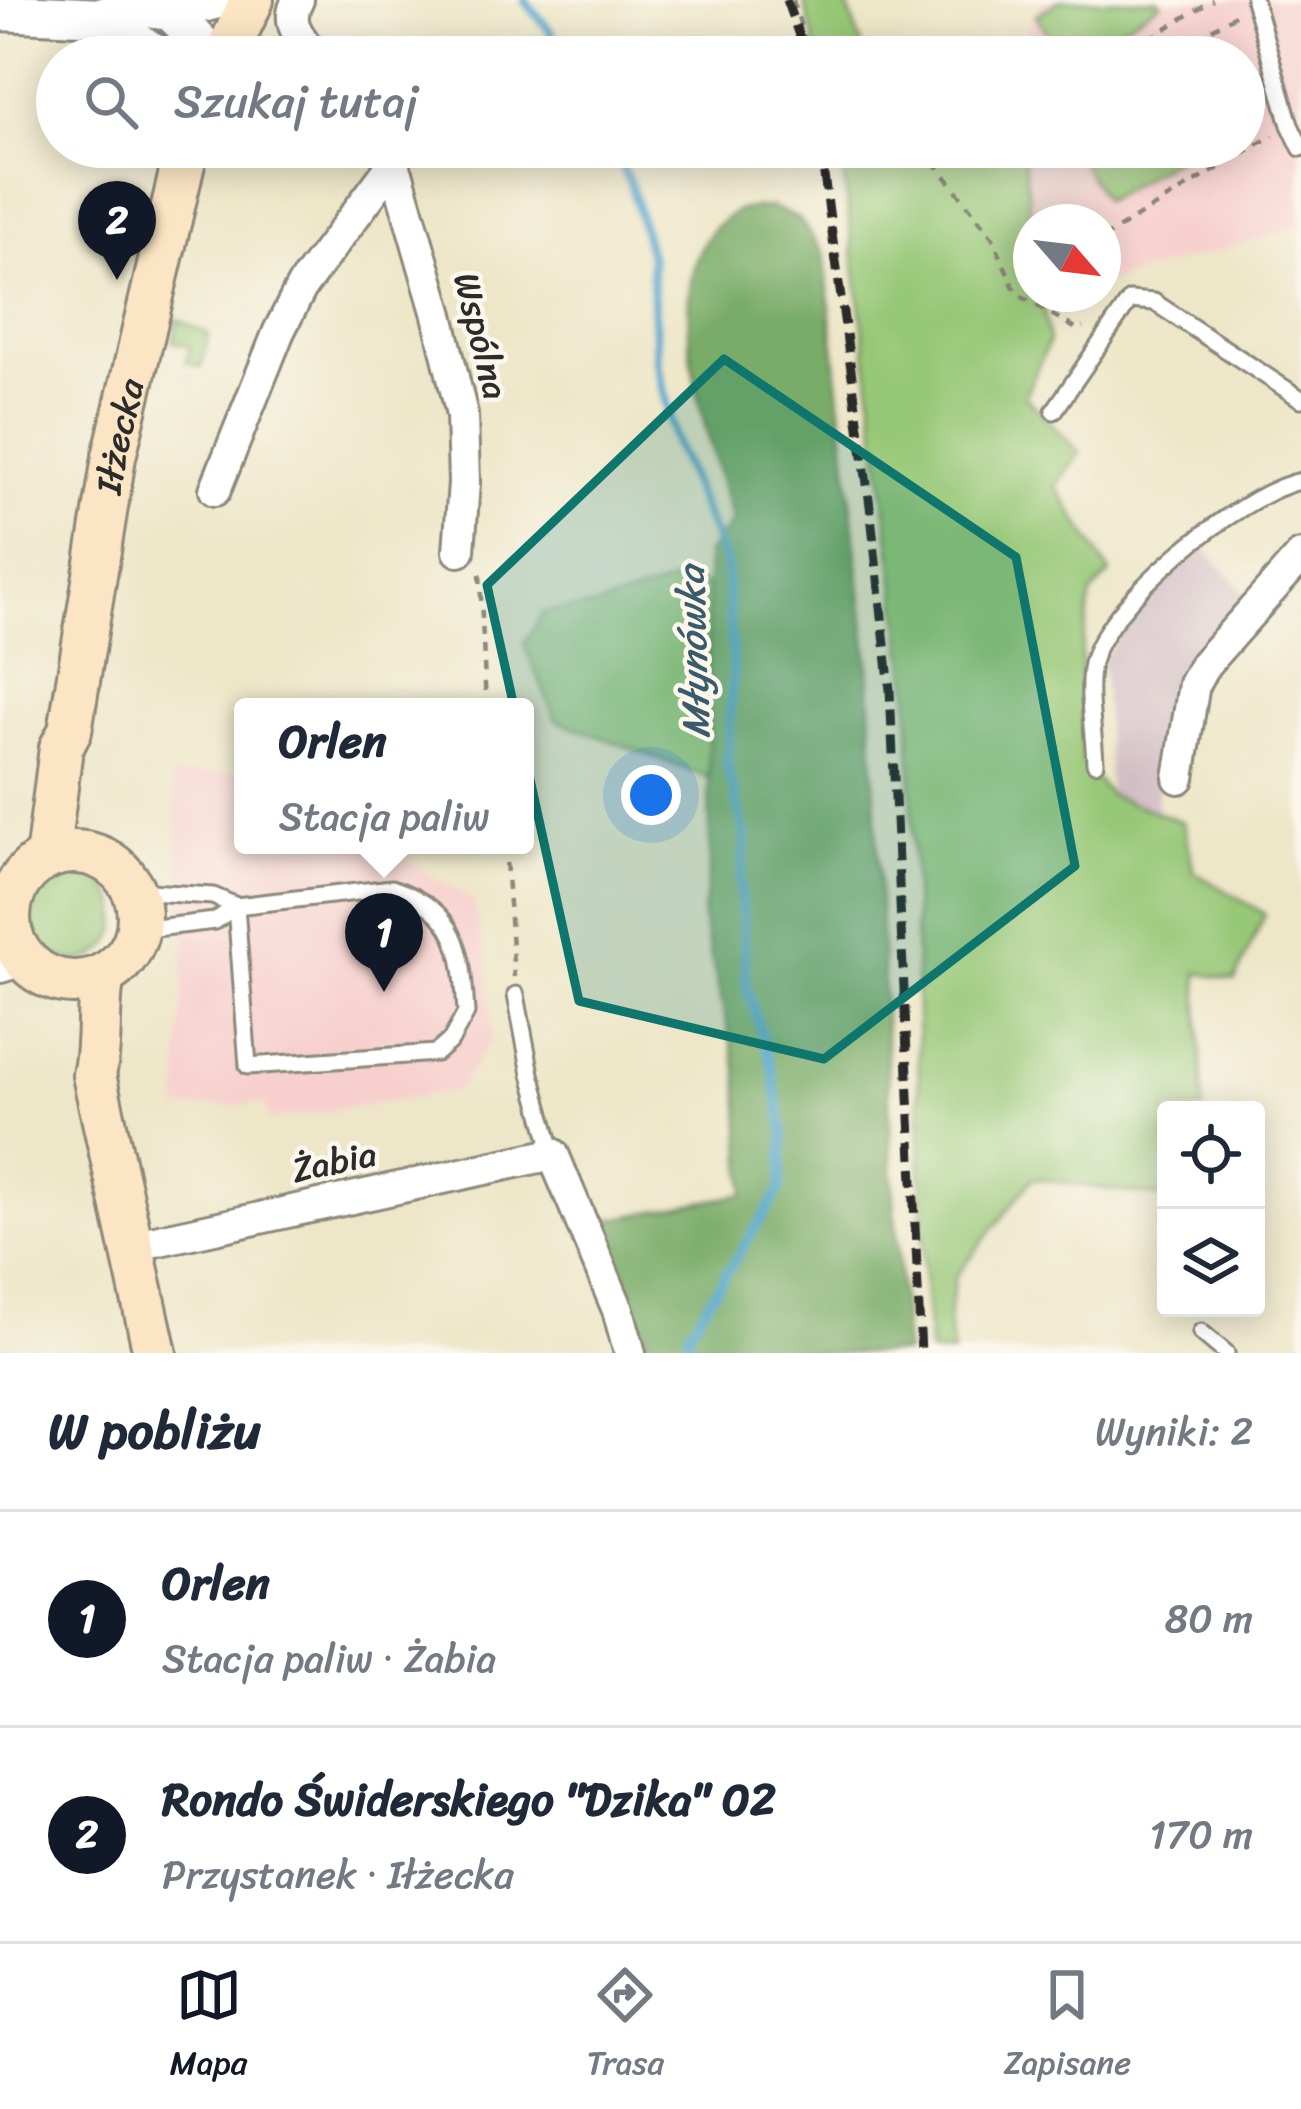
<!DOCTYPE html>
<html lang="pl">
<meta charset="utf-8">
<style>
body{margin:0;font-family:Sriracha,sans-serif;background:#f2f2f3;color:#1f2937}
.controls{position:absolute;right:36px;bottom:36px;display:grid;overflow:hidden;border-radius:12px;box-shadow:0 6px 30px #0003}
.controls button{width:108px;height:108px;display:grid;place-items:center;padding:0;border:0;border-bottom:3px solid #e0e1e3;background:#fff;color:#1f2937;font:60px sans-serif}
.compass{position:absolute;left:1013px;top:204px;width:108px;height:108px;border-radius:50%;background:#fff;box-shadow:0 6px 30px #0003;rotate:118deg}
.you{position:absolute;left:651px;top:795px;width:42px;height:42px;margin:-30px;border:9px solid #fff;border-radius:50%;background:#1a73e8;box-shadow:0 0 0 18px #1a73e833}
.badge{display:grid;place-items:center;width:78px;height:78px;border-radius:50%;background:#111827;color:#fff;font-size:39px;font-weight:700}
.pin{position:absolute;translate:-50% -99px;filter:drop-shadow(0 3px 6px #0008)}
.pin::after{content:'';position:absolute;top:63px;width:42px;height:36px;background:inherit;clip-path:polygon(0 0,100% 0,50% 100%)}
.popup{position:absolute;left:234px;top:698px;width:300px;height:156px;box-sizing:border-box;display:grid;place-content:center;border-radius:12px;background:#fff;filter:drop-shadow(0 3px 9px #0005);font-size:39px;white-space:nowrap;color:#747a83}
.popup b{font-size:45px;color:#1f2937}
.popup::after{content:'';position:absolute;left:50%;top:100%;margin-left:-24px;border:24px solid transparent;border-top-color:#fff}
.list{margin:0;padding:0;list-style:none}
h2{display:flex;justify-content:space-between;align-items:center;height:156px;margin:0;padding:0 48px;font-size:51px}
h2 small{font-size:39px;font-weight:400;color:#747a83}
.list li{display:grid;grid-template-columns:78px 1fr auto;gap:36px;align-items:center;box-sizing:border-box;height:216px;padding:0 48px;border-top:3px solid #e0e1e3}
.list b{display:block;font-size:45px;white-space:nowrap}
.list p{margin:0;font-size:39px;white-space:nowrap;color:#747a83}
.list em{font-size:39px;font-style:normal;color:#747a83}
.icon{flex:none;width:66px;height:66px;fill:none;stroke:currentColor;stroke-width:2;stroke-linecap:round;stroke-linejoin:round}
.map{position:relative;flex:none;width:1301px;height:1353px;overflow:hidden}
.search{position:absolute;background:#fff;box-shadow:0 6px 30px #0003;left:36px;right:36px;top:36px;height:132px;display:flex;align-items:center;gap:30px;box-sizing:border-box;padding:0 42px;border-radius:66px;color:#747a83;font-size:45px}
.sheet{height:588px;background:#fff}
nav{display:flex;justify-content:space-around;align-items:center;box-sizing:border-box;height:168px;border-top:3px solid #e0e1e3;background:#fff;font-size:33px;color:#747a83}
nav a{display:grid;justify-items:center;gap:6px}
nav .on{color:#111827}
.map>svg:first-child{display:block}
.built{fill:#f7d0ce}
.industrial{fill:#d2bec4}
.green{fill:#97c877;stroke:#617a51;stroke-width:3}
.forest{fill:#79ac68;stroke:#526c4a;stroke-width:3}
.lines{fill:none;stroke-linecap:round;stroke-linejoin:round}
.stream{stroke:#4fa4cb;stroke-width:9}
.service-casing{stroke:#8c887a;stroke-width:21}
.minor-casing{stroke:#8c887a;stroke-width:36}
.tertiary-casing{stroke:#8c887a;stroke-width:42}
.secondary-casing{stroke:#8c887a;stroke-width:48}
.path{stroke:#8c887a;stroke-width:4.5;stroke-dasharray:9 9;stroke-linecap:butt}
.service{stroke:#fff;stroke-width:15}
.minor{stroke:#fff;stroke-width:30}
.tertiary{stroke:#fff;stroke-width:36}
.secondary{stroke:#fce5c4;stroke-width:42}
.rail{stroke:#2b2b2b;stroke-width:9;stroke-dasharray:18 9;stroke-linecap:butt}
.marked{fill:#0f766e;fill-opacity:0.2;stroke:#0f766e;stroke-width:9;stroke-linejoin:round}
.labels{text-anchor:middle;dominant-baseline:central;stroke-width:9;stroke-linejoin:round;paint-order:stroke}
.street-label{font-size:36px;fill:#2b2b2b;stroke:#fbf7ec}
.water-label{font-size:39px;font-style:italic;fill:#395b6b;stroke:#fbf7ec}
</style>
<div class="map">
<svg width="1301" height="1353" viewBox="0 0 1301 1353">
<rect width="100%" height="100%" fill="#fbf7ec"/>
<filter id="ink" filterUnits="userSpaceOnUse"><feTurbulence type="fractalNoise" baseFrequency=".00833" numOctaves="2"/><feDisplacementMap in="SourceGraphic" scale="24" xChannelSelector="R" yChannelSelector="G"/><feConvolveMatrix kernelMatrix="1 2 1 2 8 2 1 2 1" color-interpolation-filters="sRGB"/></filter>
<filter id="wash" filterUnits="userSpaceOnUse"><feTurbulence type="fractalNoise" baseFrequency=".004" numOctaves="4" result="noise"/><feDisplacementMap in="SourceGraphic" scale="48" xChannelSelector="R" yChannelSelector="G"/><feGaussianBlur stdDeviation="2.7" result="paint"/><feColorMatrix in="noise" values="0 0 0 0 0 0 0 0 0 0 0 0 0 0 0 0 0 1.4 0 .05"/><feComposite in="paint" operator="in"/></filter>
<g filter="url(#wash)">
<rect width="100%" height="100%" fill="#ede6c8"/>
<g class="built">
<polygon points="1042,0 1301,0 1301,227 1103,283 1103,222 1032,222 1022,147 1244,147 1244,57 1013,57"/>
<polygon points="243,771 243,845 383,845 473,901 488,970 492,1039 458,1090 270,1120 263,1103 178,1109 185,943 172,777"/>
</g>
<polygon class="industrial" points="1205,549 1247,595 1185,668 1171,691 1156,812 1109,795 1103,660 1125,626 1164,581"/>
<g class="green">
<polygon points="804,0 845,0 866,57 818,57"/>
<polygon points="1061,0 1159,0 1161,3 1072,57 1062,57 1036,15"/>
<polygon points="840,147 1022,147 1032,222 1031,294 1041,294 1049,341 1025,396 1080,453 1056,486 1110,573 1091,594 1081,653 1083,764 1109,795 1183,822 1194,872 1265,914 1235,980 1198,973 1203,1110 1166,1110 1166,1198 1033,1178 955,1277 948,1321 953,1353 930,1353 924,1284 909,690"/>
<polygon points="1072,147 1194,147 1104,201"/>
<polygon points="177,319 209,334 201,367 186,362 190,347 173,342"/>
<polygon points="689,577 708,588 709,778 556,720 524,644 543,612 598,606"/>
<circle cx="74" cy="917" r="44"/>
</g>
<path class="forest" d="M771,207L799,219L824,253L869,666L892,1170L905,1353H652L598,1222L745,1194L738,1072L702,918L710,865L707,553L733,521C711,447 644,263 734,213C743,207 760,208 771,207Z"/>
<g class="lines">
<g class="stream">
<polyline points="525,0 550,31 564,57"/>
<polyline points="611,147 631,185 651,259 657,361 676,445 726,564 733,670 727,764 746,838 740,884 747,988 772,1068 784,1134 781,1189 688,1332 689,1353"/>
</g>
</g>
</g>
<g filter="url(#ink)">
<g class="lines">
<defs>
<g id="service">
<polyline points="1254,0 1290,125 1301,148"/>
<polyline points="1054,411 1130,300 1154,302 1301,399"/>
<path d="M1095,763C1094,733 1087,698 1091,669C1099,606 1241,493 1301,481"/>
<path d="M134,891L213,896L236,906L392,888C460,912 462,950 466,1013L451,1040L436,1053L248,1066L236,906"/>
<polyline points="138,930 215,921 236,906"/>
<polyline points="516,995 531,1074 553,1154"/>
<polyline points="1201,1332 1226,1353"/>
</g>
<g id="minor">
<path d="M298,0C284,24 301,38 315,57"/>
<polyline points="382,147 398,176 438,315 462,415 464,483 459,551"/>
<polyline points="215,490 279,331 302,286 394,163"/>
<polyline points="1179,778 1194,684 1205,664 1301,556"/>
<polyline points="132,1246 553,1154 618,1310 630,1353"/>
</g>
<g id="tertiary">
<polyline points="0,12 101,17 129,7 170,12 218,0"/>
<polyline points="170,12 216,57"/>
<polyline points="101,17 160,57"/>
<polyline points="0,915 10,906"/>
<polyline points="0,964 22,957"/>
</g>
<g id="secondary">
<polyline points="225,57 252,0"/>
<circle cx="74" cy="917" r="65"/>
<path id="s1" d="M47,858L61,748L70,731L114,457L187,147"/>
<path d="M103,975C96,1008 102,1042 94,1075L155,1353"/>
</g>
</defs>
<use href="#service" class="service-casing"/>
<use href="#minor" class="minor-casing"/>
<use href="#tertiary" class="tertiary-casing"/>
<use href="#secondary" class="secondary-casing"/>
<g class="path">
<polyline points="793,0 810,57"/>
<polyline points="1212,29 1238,13"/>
<polyline points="1119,57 1213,0"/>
<polyline points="923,147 993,238 1016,293 1078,330 1083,327"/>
<polyline points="1103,238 1273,135"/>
<polyline points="480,574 486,707"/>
<polyline points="505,845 514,977"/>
</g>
<use href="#service" class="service"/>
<use href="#minor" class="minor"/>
<use href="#tertiary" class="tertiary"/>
<use href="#secondary" class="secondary"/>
<g class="rail">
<polyline points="786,0 807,57"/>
<polyline points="820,147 870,506 890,690 921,1353"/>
</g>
</g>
</g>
<path class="marked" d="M724,359L1016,557L1075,866L824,1059L579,1001L487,585Z"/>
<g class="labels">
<g class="street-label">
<text transform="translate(481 336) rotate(76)">Wspólna</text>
<text stroke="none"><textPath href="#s1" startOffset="429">Iłżecka</textPath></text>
<text transform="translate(334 1162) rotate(-12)">Żabia</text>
</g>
<g class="water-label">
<text transform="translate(693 652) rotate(-92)">Młynówka</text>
</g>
</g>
</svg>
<div class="controls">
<button><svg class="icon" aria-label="locate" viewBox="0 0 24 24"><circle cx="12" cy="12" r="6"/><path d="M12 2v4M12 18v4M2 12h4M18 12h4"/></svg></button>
<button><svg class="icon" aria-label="layers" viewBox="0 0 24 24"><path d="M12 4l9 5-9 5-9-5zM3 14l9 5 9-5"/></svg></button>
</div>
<svg class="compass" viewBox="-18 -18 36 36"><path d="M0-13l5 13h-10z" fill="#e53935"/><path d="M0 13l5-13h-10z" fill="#747a83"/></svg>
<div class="you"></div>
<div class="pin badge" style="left:384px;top:992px">1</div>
<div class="popup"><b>Orlen</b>Stacja paliw</div>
<div class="pin badge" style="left:117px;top:280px">2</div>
<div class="search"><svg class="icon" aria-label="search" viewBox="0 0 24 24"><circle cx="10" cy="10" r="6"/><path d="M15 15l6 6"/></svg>Szukaj tutaj</div>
</div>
<section class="sheet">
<h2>W pobliżu<small>Wyniki: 2</small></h2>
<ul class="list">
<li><span class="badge">1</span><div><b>Orlen</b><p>Stacja paliw · Żabia</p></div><em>80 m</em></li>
<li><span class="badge">2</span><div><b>Rondo Świderskiego &quot;Dzika&quot; 02</b><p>Przystanek · Iłżecka</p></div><em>170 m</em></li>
</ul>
</section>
<nav>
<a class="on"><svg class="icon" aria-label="map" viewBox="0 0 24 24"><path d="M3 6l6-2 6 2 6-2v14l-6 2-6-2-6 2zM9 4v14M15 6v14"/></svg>Mapa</a>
<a><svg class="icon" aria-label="directions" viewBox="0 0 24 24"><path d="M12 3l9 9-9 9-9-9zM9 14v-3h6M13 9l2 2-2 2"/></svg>Trasa</a>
<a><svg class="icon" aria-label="saved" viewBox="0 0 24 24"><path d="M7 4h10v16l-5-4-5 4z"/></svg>Zapisane</a>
</nav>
